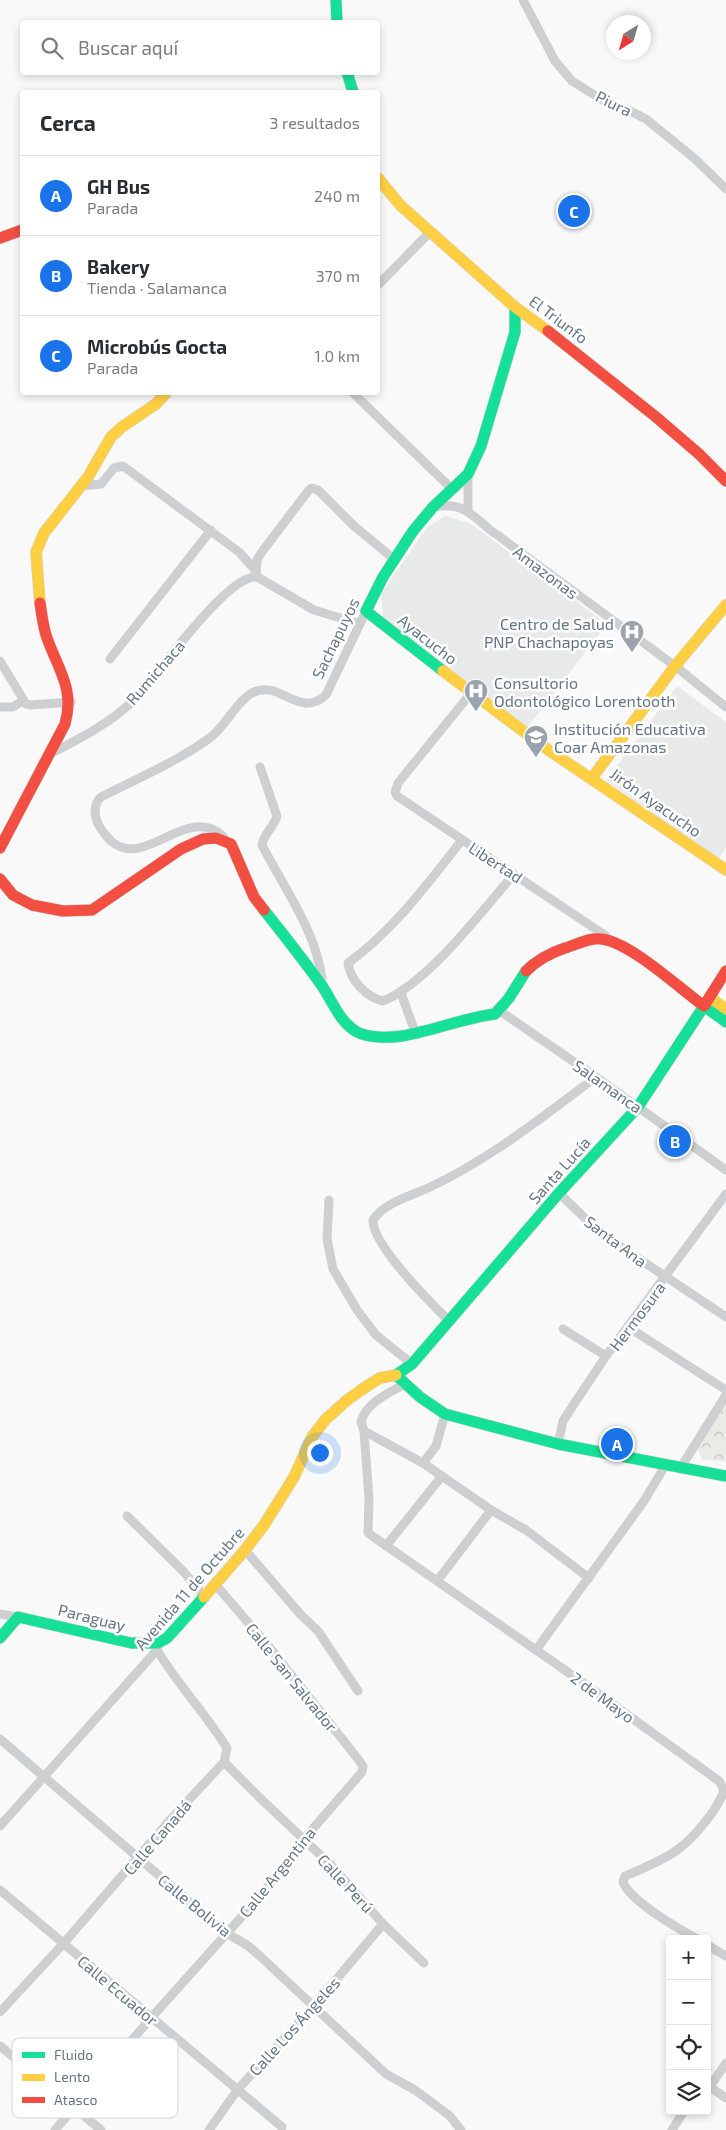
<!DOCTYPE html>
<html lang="es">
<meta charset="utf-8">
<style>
body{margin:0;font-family:"Exo 2",sans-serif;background:#f2f2f3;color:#2b2b33}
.controls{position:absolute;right:15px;bottom:15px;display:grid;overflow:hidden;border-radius:5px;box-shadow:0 2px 8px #0003}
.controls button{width:45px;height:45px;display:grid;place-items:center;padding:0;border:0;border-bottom:1px solid #e1e1e2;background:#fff;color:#2b2b33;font:25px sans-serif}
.compass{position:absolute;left:606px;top:15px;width:45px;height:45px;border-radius:50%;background:#fff;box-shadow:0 2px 8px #0003;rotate:217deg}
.you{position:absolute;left:319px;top:1452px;width:18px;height:18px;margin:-12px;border:4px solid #fff;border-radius:50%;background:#1a73e8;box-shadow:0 0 0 8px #1a73e833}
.badge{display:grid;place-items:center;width:32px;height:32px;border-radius:50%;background:#1a73e8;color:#fff;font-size:16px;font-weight:700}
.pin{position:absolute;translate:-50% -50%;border:2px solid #fff;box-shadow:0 1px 5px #0006}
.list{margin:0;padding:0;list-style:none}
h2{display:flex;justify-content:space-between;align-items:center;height:65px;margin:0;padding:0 20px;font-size:21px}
h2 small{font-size:16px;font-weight:400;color:#7c7c81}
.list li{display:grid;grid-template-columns:32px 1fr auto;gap:15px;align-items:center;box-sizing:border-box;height:80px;padding:0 20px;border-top:1px solid #e1e1e2}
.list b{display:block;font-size:19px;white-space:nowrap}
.list p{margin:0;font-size:16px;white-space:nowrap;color:#7c7c81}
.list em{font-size:16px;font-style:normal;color:#7c7c81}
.icon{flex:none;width:28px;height:28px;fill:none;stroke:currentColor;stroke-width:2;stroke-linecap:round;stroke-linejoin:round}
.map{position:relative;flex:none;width:726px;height:2130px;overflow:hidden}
.search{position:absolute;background:#fff;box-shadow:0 2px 8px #0003;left:20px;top:20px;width:360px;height:55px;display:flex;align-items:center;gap:12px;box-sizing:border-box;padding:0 18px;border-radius:5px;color:#7c7c81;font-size:19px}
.panel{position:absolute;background:#fff;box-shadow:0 2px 8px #0003;left:20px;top:90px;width:360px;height:305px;border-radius:5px}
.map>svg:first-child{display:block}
.built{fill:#e8e9e9}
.forest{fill:url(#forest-crowns)}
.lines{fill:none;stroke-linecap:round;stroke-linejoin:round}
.fast-casing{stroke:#d5d6d7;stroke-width:12}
.slow-casing{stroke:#d5d6d7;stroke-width:12}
.jam-casing{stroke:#d5d6d7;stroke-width:12}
.street{stroke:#cecfd0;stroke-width:9}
.fast{stroke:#16e098;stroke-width:11}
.slow{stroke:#ffcf43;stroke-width:11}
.jam{stroke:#f24e42;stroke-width:11}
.labels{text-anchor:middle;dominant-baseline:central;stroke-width:5;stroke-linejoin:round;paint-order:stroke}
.street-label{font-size:16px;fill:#657683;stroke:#fff}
.poi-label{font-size:16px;fill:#657683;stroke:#fff;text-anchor:start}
.key{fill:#fff;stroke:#d1d6da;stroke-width:1}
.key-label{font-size:14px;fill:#657683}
</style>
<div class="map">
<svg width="726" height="2130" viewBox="0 0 726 2130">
<defs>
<pattern id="forest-crowns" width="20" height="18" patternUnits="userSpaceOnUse" patternTransform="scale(1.25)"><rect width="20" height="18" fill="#e8ebe6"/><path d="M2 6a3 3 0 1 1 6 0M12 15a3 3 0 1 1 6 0" fill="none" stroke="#c0c3c0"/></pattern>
</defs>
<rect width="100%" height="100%" fill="#f9f9f9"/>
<g class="built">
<polygon points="445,516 470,523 607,624 527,728 383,617 381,594 427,527"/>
<polygon points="677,686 726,722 726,848 717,860 606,780"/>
</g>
<polygon class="forest" points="726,1401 726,1461 702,1460 694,1442"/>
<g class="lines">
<defs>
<g id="fast">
<polyline points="336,0 337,22"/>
<polyline points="347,72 353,92"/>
<polyline points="443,671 366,611 383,577 413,531 433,507 468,474 481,446 515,332 515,307"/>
<path d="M264,910C283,934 302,958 320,983C332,999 338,1021 357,1032C368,1038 389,1038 402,1036C433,1031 463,1018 495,1014L509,998L526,971"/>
<polyline points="396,1375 412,1364 559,1193 638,1107 704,1006 726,1022"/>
<polyline points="396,1375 420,1397 445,1414 558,1444 726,1476"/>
<polyline points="0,1638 18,1617 131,1643 158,1643 167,1638 204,1597"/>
</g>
<g id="slow">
<polyline points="378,178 400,205 515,307 548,331"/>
<polyline points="40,603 36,552 44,533 88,477 111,437 122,427 156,404 167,392"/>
<polyline points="443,671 547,749 726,870"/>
<polyline points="592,778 675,666 726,605"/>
<polyline points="709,997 726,1009"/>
<polyline points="204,1597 245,1550 264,1525 294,1477 312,1437 325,1420 346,1401 367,1386 380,1378 396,1375"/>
</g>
<g id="jam">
<polyline points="0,238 22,230"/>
<polyline points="548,331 656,417 699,454 726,481"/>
<path d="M0,848L65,724C75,689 58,669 47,638C43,627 42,615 40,603"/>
<polyline points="0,879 13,895 32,905 63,911 92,910 181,849 203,839 216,838 231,844 254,897 264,910"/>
<path d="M526,971C537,960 550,953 565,948C576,945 590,937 602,939C631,943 679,988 704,1006L726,971"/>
</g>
</defs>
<use href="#fast" class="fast-casing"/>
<use href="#slow" class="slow-casing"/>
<use href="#jam" class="jam-casing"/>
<g class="street">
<polyline points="523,0 555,61 572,81 609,104 628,110 646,119 694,158 726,189"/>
<polyline points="378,285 430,232"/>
<polyline points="352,392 453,490"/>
<polyline points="468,474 468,511"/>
<polyline points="82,486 101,484 114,468 123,466 239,552 256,571"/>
<path d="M434,507C461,502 469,512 489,529L675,666L726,707"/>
<polyline points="256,574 257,560 261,553 309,490 312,488 318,490 354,526 394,559"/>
<polyline points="110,659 211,530"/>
<polyline points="0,661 26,704 31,705 71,702"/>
<polyline points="471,693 398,783 395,792 397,796 606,936"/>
<polyline points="0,707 13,707 22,701"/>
<path d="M52,753C81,738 112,722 135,699C153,680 234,565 259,578L314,610L360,624"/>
<path d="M260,767L277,816C274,827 264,833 262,845C284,888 316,931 322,979"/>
<path d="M223,836C186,803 145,871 111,841C105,835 98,827 96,818C94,810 95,803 101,797C138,778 177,762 211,737C226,725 238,700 252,693C280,678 298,720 326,695L366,611"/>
<path d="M462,840C427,884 394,930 348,963C350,980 366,997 383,1001C428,983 481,912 514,874"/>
<polyline points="401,993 415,1032"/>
<polyline points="497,1009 596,1077 726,1170"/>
<polyline points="559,1193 593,1226 614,1242 726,1317"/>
<polyline points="329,1200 327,1239 333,1269 357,1310 376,1335 412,1364"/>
<path d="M450,1322C431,1303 372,1245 373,1220C384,1203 410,1196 428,1188C489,1160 542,1117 596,1077"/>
<polyline points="628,1327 726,1390"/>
<polyline points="563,1329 606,1356"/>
<path d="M405,1384C389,1393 366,1402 361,1422L364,1431L423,1463L491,1510L438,1580"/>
<path d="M364,1431L369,1499L368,1533L582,1682L719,1781L724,1790C719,1808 693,1839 677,1850C662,1861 642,1869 625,1876L623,1881C627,1899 679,1929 697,1939"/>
<polyline points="558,1444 563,1421 574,1404 606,1356 726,1194"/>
<polyline points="423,1463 436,1446 445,1414"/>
<polyline points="680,1469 726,1395"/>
<polyline points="491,1510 526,1530 589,1578"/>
<polyline points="127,1516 183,1571 205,1597"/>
<polyline points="386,1546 442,1476"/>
<polyline points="245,1550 301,1615 318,1631 358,1691"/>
<polyline points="0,1614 18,1617"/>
<polyline points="536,1650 644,1501 665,1466"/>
<polyline points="0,1739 226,1933 247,1945 261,1957 386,2074 415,2090 450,2116 461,2130"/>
<polyline points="224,1762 261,1799 332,1866 383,1924 424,1963"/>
<polyline points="0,1826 157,1650 158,1646"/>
<polyline points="0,1890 282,2127"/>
<polyline points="707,1945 726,1956"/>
<path d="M0,2012L63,1944L170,1820L224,1762L227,1748C206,1714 178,1685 157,1650"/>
<polyline points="0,2046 101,2130"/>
<polyline points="710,2087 726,2098"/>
<polyline points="707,2088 710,2087 726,2063"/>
<polyline points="55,2130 151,2018 263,1893 304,1839 362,1772 363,1766 358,1759 270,1648 215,1584"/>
<polyline points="209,2130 238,2089 314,2006 383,1924"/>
<polyline points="672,2130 684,2111"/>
</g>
<use href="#fast" class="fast"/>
<use href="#slow" class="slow"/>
<use href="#jam" class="jam"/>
</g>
<defs>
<symbol id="hospital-pin" viewBox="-11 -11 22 30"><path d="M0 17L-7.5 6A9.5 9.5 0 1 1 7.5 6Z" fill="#99a4ac" stroke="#fff"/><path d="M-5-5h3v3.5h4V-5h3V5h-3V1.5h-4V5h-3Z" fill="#fff"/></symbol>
<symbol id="school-pin" viewBox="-11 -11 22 30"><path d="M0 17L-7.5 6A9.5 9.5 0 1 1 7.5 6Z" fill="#99a4ac" stroke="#fff"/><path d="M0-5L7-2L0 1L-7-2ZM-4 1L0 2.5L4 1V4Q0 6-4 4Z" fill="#fff"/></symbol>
</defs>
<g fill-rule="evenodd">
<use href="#hospital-pin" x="618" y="618" width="28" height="38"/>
<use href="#hospital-pin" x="462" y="677" width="28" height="38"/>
<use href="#school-pin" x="522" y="723" width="28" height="38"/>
</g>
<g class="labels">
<g class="street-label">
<text transform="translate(614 103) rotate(26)">Piura</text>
<text transform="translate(559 319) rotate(37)">El Triunfo</text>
<text transform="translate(546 572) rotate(37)">Amazonas</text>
<text transform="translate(335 638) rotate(-64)">Sachapuyos</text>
<text transform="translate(428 639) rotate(38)">Ayacucho</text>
<text transform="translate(155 672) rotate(-49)">Rumichaca</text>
<text transform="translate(656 802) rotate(35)">Jirón Ayacucho</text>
<text transform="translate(496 862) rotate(33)">Libertad</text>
<text transform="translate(608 1086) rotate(35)">Salamanca</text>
<text transform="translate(559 1170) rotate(-48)">Santa Lucía</text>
<text transform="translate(616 1241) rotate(37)">Santa Ana</text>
<text transform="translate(637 1316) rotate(-53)">Hermosura</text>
<text transform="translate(189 1588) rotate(-49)">Avenida 11 de Octubre</text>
<text transform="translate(92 1617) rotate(14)">Paraguay</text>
<text transform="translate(292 1677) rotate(51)">Calle San Salvador</text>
<text transform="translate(603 1697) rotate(36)">2 de Mayo</text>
<text transform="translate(157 1837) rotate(-49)">Calle Canadá</text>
<text transform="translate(277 1872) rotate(-51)">Calle Argentina</text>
<text transform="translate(346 1883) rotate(47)">Calle Perú</text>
<text transform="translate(195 1905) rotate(39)">Calle Bolivia</text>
<text transform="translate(118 1990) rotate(40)">Calle Ecuador</text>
<text transform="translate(294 2026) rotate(-48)">Calle Los Ángeles</text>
</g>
<g class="poi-label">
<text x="614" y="623" text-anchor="end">Centro de Salud<tspan x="614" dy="18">PNP Chachapoyas</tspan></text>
<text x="494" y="682">Consultorio<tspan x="494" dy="18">Odontológico Lorentooth</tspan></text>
<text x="554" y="728">Institución Educativa<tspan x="554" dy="18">Coar Amazonas</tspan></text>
</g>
</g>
<rect x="12" y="2038" width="166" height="80" rx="8" class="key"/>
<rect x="22" y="2052" width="23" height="6" fill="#16e098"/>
<rect x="22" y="2074" width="23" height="7" fill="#ffcf43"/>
<rect x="22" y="2097" width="23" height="6" fill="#f24e42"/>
<g class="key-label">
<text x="54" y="2060">Fluido</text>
<text x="54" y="2082">Lento</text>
<text x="54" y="2105">Atasco</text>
</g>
</svg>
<div class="controls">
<button>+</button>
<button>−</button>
<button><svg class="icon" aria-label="locate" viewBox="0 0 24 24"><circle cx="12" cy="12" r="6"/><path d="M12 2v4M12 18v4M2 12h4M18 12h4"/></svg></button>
<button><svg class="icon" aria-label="layers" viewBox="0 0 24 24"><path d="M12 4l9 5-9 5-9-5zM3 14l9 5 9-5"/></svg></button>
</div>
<svg class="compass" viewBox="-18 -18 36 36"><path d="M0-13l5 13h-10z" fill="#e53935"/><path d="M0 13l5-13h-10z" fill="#7c7c81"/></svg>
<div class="you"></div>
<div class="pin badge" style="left:617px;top:1444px">A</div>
<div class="pin badge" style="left:675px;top:1141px">B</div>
<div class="pin badge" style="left:574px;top:211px">C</div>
<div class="search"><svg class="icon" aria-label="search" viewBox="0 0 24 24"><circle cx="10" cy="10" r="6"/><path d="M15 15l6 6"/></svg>Buscar aquí</div>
<section class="panel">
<h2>Cerca<small>3 resultados</small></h2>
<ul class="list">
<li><span class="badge">A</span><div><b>GH Bus</b><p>Parada</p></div><em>240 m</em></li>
<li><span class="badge">B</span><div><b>Bakery</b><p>Tienda · Salamanca</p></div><em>370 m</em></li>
<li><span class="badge">C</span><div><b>Microbús Gocta</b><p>Parada</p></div><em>1.0 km</em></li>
</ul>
</section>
</div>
